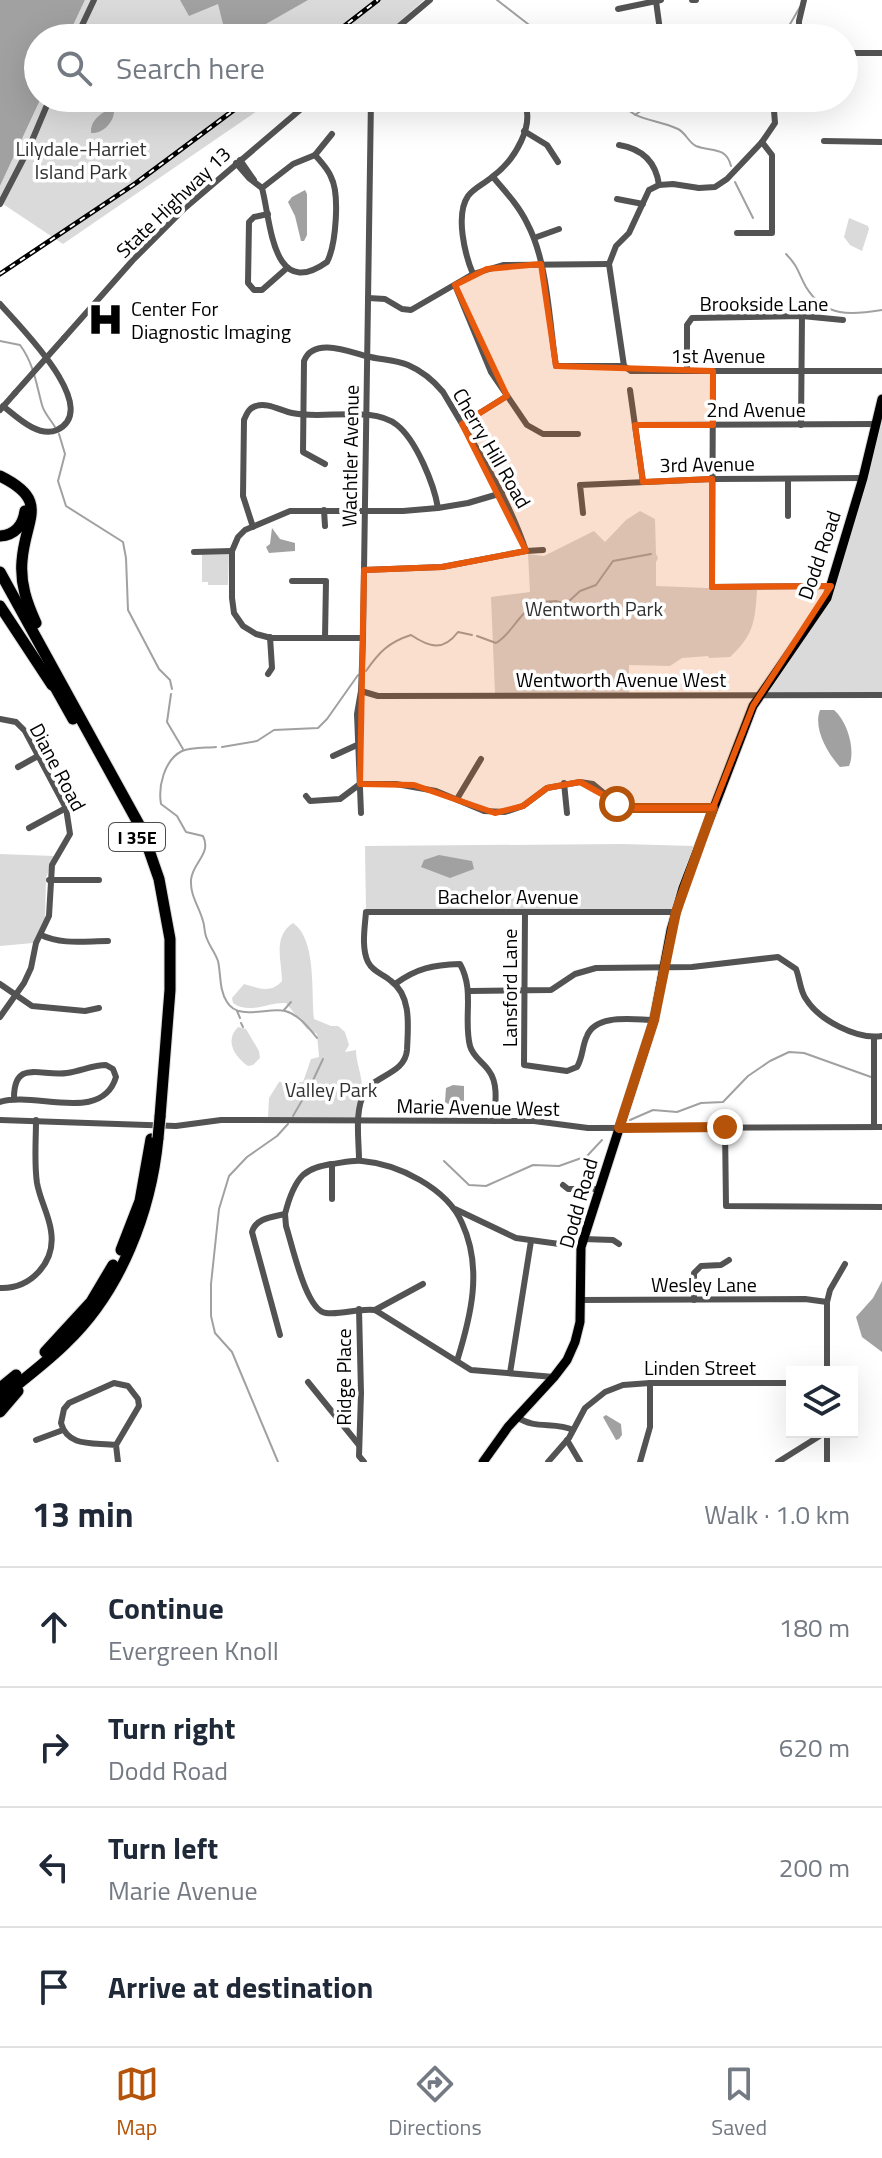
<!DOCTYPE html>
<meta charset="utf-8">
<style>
body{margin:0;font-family:"Titillium Web",sans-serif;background:#f6f6f7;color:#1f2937}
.controls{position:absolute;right:24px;bottom:24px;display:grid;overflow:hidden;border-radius:0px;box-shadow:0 8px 32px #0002}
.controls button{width:72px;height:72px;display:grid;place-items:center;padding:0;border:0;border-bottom:2px solid #e0e1e3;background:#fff;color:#1f2937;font:40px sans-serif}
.stop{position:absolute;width:24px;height:24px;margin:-18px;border:6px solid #b45309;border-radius:50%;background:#fff}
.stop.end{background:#b45309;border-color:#fff;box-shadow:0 2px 8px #0008}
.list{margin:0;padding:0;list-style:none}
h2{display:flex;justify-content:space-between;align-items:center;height:104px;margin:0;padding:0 32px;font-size:34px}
h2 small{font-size:26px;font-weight:400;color:#747a83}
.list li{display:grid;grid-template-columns:52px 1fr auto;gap:24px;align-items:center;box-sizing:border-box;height:120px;padding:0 32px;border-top:2px solid #e0e1e3}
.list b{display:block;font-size:30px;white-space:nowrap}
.list p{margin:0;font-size:26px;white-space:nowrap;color:#747a83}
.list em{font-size:26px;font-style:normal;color:#747a83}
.icon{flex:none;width:44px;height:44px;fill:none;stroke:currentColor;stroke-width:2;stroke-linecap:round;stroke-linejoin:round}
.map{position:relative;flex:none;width:882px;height:1462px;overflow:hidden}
.search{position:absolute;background:#fff;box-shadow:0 8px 32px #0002;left:24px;right:24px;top:24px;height:88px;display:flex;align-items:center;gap:20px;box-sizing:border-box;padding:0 28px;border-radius:44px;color:#747a83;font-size:30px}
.sheet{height:584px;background:#fff}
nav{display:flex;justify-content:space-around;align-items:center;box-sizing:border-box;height:112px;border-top:2px solid #e0e1e3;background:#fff;font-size:22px;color:#747a83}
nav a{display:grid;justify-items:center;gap:4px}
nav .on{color:#b45309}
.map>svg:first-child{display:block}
.green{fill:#dadada}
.water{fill:#a1a1a1}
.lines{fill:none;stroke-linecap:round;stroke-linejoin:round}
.stream{stroke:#a1a1a1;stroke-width:2}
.major-casing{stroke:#dbdbdb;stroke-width:11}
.highway-casing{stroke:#dbdbdb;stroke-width:13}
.minor{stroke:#535353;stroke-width:6}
.major{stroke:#000;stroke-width:9}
.highway{stroke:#000;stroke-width:11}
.rail-casing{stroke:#000;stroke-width:5}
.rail{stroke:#fff;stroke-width:2;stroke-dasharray:6;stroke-linecap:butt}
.highway-bridge-casing{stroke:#dbdbdb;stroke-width:13;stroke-linecap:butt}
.minor-bridge{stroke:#535353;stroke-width:6}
.highway-bridge{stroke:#000;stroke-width:11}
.route{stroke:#b45309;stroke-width:10}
.marked{fill:#e8590c;fill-opacity:0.2;stroke:#e8590c;stroke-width:6;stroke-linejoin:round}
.labels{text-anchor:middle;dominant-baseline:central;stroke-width:7;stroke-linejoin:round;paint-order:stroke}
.shield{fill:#fff;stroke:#4c4c4c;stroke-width:2}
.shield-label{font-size:18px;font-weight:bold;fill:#000}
.park-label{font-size:20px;fill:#313131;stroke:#fff}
.street-label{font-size:20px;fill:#000;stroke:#fff}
.poi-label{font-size:20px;fill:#000;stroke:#fff;text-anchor:start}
</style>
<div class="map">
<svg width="882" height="1462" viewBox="0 0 882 1462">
<rect width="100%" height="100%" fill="#fff"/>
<g class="green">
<polygon points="85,0 424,0 382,38 67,38"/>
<polygon points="41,98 276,98 63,244 0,202 0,186"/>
<polygon points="849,218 868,226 869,229 862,251 850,245 844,237"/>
<polygon points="882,413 882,693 764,694 824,609"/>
<path d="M640,511L655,519L656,554L658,558L656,562V586L757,590C755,621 754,635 730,657L709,658L708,656L682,658L670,666L629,665V694L495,693L491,597L530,592L528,554L544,556L594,531L605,542L626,520Z"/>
<polygon points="202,553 229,553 228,585 208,585 208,582 202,582"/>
<polygon points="622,844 694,846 671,910 366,912 365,846"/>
<polygon points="0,854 54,856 46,878 45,919 33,943 0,946"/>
<path d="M293,923C317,939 311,994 314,1019L331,1026H338L345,1032L349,1045L345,1052L356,1050C356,1062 361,1072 362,1085C363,1095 357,1107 357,1119L268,1118L269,1098L279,1082H303L311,1059L319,1057L317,1034L307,1029L286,1003C267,1002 250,1015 233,1003L232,998L244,984C258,988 271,994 282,981C282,961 272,937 293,923Z"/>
<path d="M238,1027L246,1029L259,1051L260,1058L253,1065L248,1066C235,1057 224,1041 238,1027Z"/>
</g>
<g class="water">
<polygon points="0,0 85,0 67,38 38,38 38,98 41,98 0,186"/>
<polygon points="180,0 308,0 252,32 223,24 218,4 189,16"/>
<path d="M109,109L114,111C114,122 103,134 91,133C90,121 99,115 109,109Z"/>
<polygon points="305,190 307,194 307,235 304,241 301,241 295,216 288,202 292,197"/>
<polygon points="272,528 280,539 295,543 295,551 269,553 266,547 270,544"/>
<polygon points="556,600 567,603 569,610 568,616 548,614 536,605 541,601"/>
<path d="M820,710H834C847,721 856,750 849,766L840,767C827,753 813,728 820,710Z"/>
<polygon points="439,855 472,861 474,869 450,878 421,867 424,860"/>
<polygon points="453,1085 464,1086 464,1107 453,1107 445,1102 446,1088"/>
<polygon points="882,1281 882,1352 862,1337 856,1317 873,1298"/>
<polygon points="606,1415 621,1424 622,1435 619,1439 616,1440 603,1417"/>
</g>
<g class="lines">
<g class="stream">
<polyline points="497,0 546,38"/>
<polyline points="731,38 734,35 739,38"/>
<polyline points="756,38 786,31 800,7"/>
<path d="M618,98C632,122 655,118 678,129C686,133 688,142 696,146C711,152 726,146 731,166"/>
<polyline points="635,115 646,107 652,98"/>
<polyline points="735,182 753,218"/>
<path d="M786,254C799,267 798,273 806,287C825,318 852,315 882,310"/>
<path d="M0,341L20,345C34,364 36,383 42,405C44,413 51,420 55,427"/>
<polyline points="59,434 65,454 58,481 66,506 123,542 126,558 128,610 159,669 170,680 172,689"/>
<polyline points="567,603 580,591 596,585 613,561 651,554"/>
<path d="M477,636L496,643C513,633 517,614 536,605"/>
<path d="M366,671C379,652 389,642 411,635C429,647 443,652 458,632L472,635"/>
<polyline points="171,694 167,722 183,749"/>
<path d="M216,747C206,748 191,747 182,751C164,760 158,787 161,804L177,816L186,832L203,836C212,854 192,863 191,880C190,896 199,906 203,921C205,927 204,933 207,939C210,947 215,952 218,961C221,974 219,990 227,1002C238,1021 268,1007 285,1011C298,1014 309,1028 317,1038"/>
<polyline points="222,747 257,741 274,730 318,728 327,719 358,675"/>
<polyline points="284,1010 291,1002"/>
<polyline points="237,1011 240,1018"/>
<polyline points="241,1023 243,1027"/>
<polyline points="307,1093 323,1059"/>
<polyline points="293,1116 304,1097"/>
<polyline points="630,1120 653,1110 677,1112 701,1103 723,1102 748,1076 770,1061 789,1052 804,1053 871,1077"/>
<polyline points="444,1161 469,1185 486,1186 533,1165 559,1166 587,1156 602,1140"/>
<polyline points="278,1462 232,1352 215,1333 211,1316 211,1284 219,1209 229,1176 247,1157 277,1136 288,1124"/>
</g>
<defs>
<polyline id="major" points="483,1462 508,1427 554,1377 567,1360 575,1342 580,1322 581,1247 654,1020 671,930 683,888 753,706 827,598 863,478 882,399"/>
<g id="highway">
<path d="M0,476C51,501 25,518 22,561C20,584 27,603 36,623"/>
<path d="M0,536C15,535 23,525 25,511"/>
<polyline points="0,572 142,830 159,879 170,939 170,990 160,1117"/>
<polyline points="0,606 52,685"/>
<polyline points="50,678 73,719"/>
<polyline points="121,1250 140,1201 151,1139"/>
<polyline points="45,1352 91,1302 113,1265"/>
<polyline points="0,1388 16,1375"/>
<path d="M0,1399C22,1380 46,1363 66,1343C121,1291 151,1211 158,1138"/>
<polyline points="0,1412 18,1391"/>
</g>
</defs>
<use href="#major" class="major-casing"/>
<use href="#highway" class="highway-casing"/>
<g class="minor">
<polyline points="692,0 696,0"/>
<polyline points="656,1 661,38"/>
<polyline points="618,9 661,0"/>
<polyline points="76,38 94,0"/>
<polyline points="385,38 430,0"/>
<polyline points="799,38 799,21 804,0"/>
<polyline points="844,53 882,53"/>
<polyline points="715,103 715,98"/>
<polyline points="524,131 547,145 558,162"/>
<polyline points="824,141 882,142"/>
<path d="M619,145C643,149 656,162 659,185"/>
<polyline points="315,155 332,134"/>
<polyline points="240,160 254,180"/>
<path d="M236,163L249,178L262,188C271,222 272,301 327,262C336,245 340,194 331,177C328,169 321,162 315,155L293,164L262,188"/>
<path d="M493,177C505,191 519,206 527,223C548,262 549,321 556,366H624L631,371H882"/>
<polyline points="617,199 643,204"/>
<polyline points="0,204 28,150 50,98"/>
<polyline points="268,214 254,217 249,222 248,283 254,290 262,290 287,268"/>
<polyline points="737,233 772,233 772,155 762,142"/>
<polyline points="534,238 559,229"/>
<path d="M473,274C465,255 455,215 468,196C474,188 484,184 492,177C514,161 538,123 522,98"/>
<polyline points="455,285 491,372 527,425 543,434 578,434"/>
<polyline points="368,298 385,299 402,309 411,310 473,274 503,265 609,264"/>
<path d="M0,304C16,323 104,408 57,430C38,438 17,417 3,406"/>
<polyline points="64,338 133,260 185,208 314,98"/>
<polyline points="624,366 609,264 616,246 629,233 649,190 659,185 673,184 699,188 715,187 727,179 762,142 775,123 773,98"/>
<polyline points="687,371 687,325 692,318 802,316 843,320"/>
<polyline points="713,371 712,587 831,586"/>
<polyline points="630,390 643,482"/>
<polyline points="0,410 15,393"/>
<polyline points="462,424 507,396"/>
<polyline points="635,425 876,424"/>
<polyline points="801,425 802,316"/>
<path d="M325,464L303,452L304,361C313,337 348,351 366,356C380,360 394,359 408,365C422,371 433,380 443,392C473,443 507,494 526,551"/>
<polyline points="788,479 788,516"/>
<polyline points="324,510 325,526"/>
<polyline points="583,513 580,485 712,479 863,478"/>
<path d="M253,527L243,496L244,420C247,413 249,408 256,406C268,402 281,411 292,413C322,420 372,405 397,425C416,440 434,484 438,508"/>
<polyline points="194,552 232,551"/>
<polyline points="364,570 442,567 526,551 543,550"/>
<polyline points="292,581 326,581 325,638"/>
<polyline points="363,638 271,638 256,634 243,626 234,613 232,598 232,551 238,537 245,530 290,511 403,511 438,508 468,503 502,493"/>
<polyline points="268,674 272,668 270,637"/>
<polyline points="361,691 378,696 882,695"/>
<polyline points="0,719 16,722 25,731 66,808 70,834 52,865 49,916 36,943 31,968 24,983 0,1017"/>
<polyline points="333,756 357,745"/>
<polyline points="18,767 38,756"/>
<polyline points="564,783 567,813"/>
<polyline points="306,796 310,801 340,799 360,784 396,784 436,791 484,811 505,812 523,806 547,788 580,782 593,784 617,804 627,808 713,808"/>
<polyline points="457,799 481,759"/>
<polyline points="361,813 357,714 361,691 363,638 371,98"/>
<polyline points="29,828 66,808"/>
<polyline points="49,880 99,880"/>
<path d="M525,912L524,1065L567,1071L577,1067C583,1057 582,1046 587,1036C596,1013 635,1020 654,1020"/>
<path d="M41,935C62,945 85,941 108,941"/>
<polyline points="0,984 32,1006 85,1011 99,1008"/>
<path d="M395,984C417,968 433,965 460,964C475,991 463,1018 470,1046C473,1057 483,1062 489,1071C499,1084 495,1106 494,1121"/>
<path d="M470,991L551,990L575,974L596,968L692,967L778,957L796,969C800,979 800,991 806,999C819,1020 857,1040 882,1036"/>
<polyline points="874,1037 874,1127"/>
<path d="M0,1102C35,1091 102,1124 116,1077L113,1069L106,1065C93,1065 81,1071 67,1073C42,1077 14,1058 14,1098"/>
<polyline points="0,1120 176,1126 221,1120 534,1121 588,1128 882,1127"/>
<polyline points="725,1127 726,1206 882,1207"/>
<path d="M359,1160C359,1140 354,1110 365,1092C375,1075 405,1074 407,1050C408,1027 412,996 391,981C383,974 373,972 368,962C361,948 365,926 366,912H676"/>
<polyline points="563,1185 568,1189 598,1189"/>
<polyline points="332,1199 332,1164"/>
<polyline points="455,1209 516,1238 581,1247"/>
<path d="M285,1214L286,1226C292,1244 306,1311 326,1313C342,1315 358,1308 375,1310L471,1370L554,1377"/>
<polyline points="583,1239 613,1240 619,1244"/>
<path d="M0,1288C31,1289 56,1262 51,1231C49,1215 40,1200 37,1183C34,1163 36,1141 36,1120"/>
<polyline points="580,1300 805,1299 827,1302"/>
<polyline points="694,1300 694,1273 701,1266 721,1265 729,1260"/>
<polyline points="359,1309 361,1393 359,1456 364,1462"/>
<polyline points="375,1310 423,1284"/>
<path d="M280,1335L252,1232C256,1218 272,1217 285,1214C288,1202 294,1184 303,1175C311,1168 321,1166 331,1164C341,1163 352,1160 362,1161C398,1164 447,1188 462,1223C483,1268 471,1316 457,1361"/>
<polyline points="827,1372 827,1302 830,1290 845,1264"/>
<polyline points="510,1373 531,1241"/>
<polyline points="308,1382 359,1445"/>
<path d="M517,1417C535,1430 555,1421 573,1430"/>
<polyline points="36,1440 63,1430"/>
<polyline points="567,1440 580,1462"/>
<path d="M116,1445C94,1442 68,1448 61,1423L64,1409L69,1403L114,1383L128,1386L138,1399L139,1406L116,1445L118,1462"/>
<polyline points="548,1462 569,1438 585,1408 605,1392 623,1385 650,1383 792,1383"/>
<polyline points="640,1462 650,1427 650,1383"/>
<polyline points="778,1462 826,1432"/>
<polyline points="827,1462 827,1432"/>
</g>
<use href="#major" class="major"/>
<use href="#highway" class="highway"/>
<defs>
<g id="rail">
<polyline points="329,38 378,0"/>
<polyline points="0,274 136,183 250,98"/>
</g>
</defs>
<use href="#rail" class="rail-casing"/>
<use href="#rail" class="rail"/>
<defs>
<polyline id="highway-bridge" points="158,1138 160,1117"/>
</defs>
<use href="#highway-bridge" class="highway-bridge-casing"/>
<polyline class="minor-bridge" points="15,393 64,338"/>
<use href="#highway-bridge" class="highway-bridge"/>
</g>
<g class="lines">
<polyline class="route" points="617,804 627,808 713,808 676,912 654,1020 619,1128 725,1127"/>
</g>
<path class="marked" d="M541,264L556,366L713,371V425H635L643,482L712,479V587L831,586L753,706L713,808H627L580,782L547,788L523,806L495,813L414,785L360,784L364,570L442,567L526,551L462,424L507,396L455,285L487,269Z"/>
<defs>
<symbol id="hospital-bare" viewBox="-9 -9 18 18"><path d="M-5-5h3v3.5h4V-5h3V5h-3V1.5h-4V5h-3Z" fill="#000" stroke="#fff" stroke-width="2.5" paint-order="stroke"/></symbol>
</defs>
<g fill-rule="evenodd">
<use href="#hospital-bare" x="80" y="294" width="51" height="51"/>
</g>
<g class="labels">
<rect class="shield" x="109" y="823" width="56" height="28" rx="6"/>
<g class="shield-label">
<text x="137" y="837">I 35E</text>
</g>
<g class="park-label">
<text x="81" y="148">Lilydale-Harriet<tspan x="81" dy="23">Island Park</tspan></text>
<text x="594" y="608">Wentworth Park</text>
<text x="331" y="1089">Valley Park</text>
</g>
<g class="street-label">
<text transform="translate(173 202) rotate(-44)">State Highway 13</text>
<text x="764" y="303">Brookside Lane</text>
<text x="718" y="355">1st Avenue</text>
<text x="756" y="409">2nd Avenue</text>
<text transform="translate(492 448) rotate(60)">Cherry Hill Road</text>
<text transform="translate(350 456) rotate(-89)">Wachtler Avenue</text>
<text transform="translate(707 464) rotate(-1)">3rd Avenue</text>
<text transform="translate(819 555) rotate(-71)">Dodd Road</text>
<text x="621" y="679">Wentworth Avenue West</text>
<text transform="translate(58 767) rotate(62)">Diane Road</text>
<text x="508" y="896">Bachelor Avenue</text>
<text transform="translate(509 988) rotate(-90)">Lansford Lane</text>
<text transform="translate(478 1107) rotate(1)">Marie Avenue West</text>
<text transform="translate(578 1203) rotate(-74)">Dodd Road</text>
<text x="704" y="1284">Wesley Lane</text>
<text x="700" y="1367">Linden Street</text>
<text transform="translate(343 1377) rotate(-90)">Ridge Place</text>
</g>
<g class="poi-label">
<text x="131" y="308">Center For<tspan x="131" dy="23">Diagnostic Imaging</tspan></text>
</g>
</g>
</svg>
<div class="controls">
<button><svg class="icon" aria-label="layers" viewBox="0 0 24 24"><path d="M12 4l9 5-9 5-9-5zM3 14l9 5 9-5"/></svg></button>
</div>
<div class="stop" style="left:617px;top:804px"></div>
<div class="stop end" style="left:725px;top:1127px"></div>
<div class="search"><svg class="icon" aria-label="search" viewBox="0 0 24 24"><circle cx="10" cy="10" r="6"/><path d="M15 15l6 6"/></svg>Search here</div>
</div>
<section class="sheet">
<h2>13 min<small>Walk · 1.0 km</small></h2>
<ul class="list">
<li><svg class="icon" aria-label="ahead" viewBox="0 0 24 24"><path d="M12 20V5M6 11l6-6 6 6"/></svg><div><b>Continue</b><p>Evergreen Knoll</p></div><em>180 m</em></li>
<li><svg class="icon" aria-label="right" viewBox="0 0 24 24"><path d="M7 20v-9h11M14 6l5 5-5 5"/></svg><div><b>Turn right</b><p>Dodd Road</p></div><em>620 m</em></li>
<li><svg class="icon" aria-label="left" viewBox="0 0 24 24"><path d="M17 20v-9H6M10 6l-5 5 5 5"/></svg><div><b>Turn left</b><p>Marie Avenue</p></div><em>200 m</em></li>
<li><svg class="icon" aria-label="arrive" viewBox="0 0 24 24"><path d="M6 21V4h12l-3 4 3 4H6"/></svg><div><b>Arrive at destination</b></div></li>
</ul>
</section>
<nav>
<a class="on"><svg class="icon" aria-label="map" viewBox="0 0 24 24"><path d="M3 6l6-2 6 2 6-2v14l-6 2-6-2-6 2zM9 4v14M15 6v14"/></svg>Map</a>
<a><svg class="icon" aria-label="directions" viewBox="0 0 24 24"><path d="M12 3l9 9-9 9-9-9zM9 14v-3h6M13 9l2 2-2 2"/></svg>Directions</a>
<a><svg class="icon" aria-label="saved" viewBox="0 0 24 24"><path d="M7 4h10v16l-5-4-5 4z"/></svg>Saved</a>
</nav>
